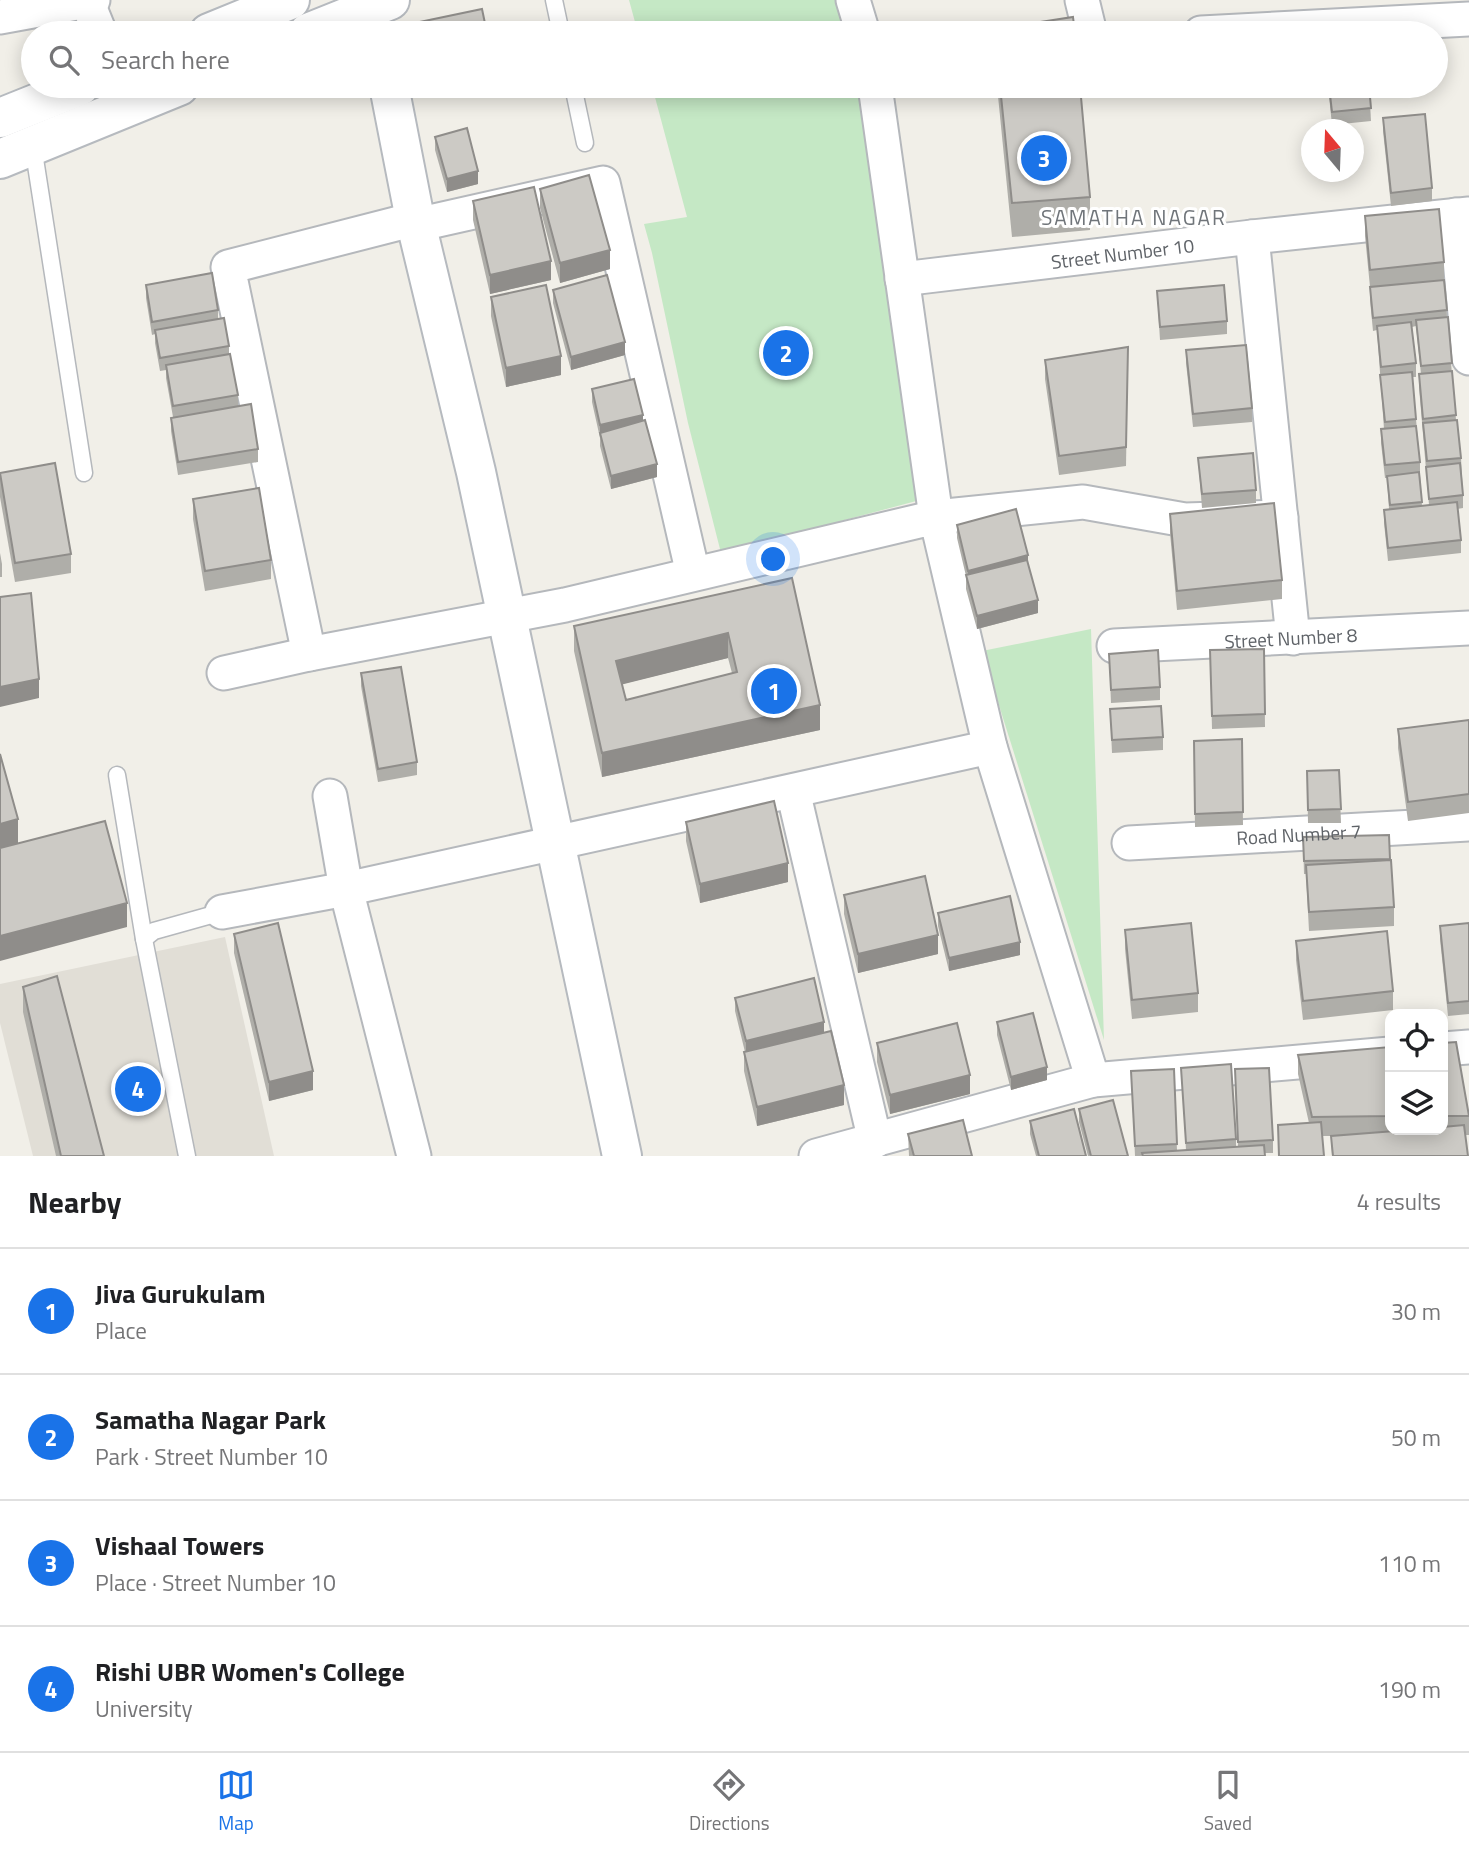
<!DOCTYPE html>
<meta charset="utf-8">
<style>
body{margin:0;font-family:"Titillium Web",sans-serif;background:#f2f2f2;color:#202124}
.controls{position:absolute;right:21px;bottom:21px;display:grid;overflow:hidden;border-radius:14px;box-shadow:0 4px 18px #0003}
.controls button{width:63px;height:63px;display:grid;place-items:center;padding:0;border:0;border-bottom:2px solid #e0e0e0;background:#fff;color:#202124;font:35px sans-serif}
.compass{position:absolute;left:1301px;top:119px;width:63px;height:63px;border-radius:50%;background:#fff;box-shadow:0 4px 18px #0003;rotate:341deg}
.you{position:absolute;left:774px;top:560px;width:24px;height:24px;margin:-18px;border:5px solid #fff;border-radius:50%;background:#1a73e8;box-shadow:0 0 0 10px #1a73e833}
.badge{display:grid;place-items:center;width:46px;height:46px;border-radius:50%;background:#1a73e8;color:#fff;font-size:23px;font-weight:700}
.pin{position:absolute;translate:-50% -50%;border:4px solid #fff;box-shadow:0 2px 7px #0006}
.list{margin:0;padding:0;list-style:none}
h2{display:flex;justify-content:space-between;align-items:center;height:91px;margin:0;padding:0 28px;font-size:30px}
h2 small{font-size:23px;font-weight:400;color:#757577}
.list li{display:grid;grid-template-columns:46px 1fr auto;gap:21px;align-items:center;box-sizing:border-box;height:126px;padding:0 28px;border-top:2px solid #e0e0e0}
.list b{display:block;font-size:26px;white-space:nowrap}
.list p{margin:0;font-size:23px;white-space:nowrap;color:#757577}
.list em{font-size:23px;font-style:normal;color:#757577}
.icon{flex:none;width:38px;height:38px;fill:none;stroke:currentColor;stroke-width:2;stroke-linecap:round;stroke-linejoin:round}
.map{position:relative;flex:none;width:1469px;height:1156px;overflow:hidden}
.search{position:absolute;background:#fff;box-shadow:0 4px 18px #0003;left:21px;right:21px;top:21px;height:77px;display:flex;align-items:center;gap:18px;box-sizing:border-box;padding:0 24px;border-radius:38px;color:#757577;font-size:26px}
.sheet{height:595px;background:#fff}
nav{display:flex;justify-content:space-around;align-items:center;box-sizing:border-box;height:98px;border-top:2px solid #e0e0e0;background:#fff;font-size:19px;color:#757577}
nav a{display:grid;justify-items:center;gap:4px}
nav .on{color:#1a73e8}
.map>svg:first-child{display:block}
.education{fill:#e1ded6}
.green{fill:#c5e8c5}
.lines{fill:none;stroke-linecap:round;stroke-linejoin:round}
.lane-casing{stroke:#b5b8bc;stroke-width:19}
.street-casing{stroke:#b5b8bc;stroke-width:37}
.secondary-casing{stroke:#b6babf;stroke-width:42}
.lane{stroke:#fff;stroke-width:16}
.street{stroke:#fff;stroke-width:33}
.secondary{stroke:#fff;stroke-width:38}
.wall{fill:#afaea9;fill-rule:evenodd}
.shaded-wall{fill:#8f8d8a}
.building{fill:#cccac5;stroke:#8f8d8a;stroke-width:2;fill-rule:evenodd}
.labels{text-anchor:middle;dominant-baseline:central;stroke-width:6;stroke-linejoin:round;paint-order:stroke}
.street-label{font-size:19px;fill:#5f6368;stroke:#fff}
.neighbourhood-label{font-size:21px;letter-spacing:2px;fill:#70757a;stroke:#fff}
</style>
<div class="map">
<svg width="1469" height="1156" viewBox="0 0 1469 1156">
<rect width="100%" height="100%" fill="#f1efe8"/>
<polygon class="education" points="225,937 274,1156 33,1156 0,1023 0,984"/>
<g class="green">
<polygon points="629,0 835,0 846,33 638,33"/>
<polygon points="652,86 859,86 920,500 721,553 688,423 652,253 644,224 687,217"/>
<polygon points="1091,629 1104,1040 982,651"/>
</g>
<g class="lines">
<defs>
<g id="lane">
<polyline points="554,0 561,33"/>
<polyline points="573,86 585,143"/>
<polyline points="33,146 84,473"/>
<polyline points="117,775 144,939"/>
<polyline points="187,1156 144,939 154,931 222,912"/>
</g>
<g id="street">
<polyline points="853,0 863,33"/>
<polyline points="1082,0 1090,33"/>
<polyline points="87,1 100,33"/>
<polyline points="0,17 93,0"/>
<polyline points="1201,33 1469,19"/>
<polyline points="875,86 936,517 1083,502 1185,520 1281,517"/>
<polyline points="1456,215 1469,358"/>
<polyline points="416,225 603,183 693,574"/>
<polyline points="1252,237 1293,638"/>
<path id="s1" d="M902,279L1252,237L1469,214"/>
<path id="s2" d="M1114,646L1469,628"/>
<polyline points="309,654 228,267 415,219"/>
<polyline points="793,791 875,1141"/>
<polyline points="330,796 346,889 414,1156"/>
<path id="s3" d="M1129,843L1469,824"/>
<polyline points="222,912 346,889 990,747 936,517 565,605 309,654 224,673"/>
<polyline points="1443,1049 1469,1047"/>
<polyline points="1093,1080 1390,1054"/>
<polyline points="816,1156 1093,1080 990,747"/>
</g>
<g id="secondary">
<polyline points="209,33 290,0"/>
<polyline points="308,33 390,0"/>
<polyline points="389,86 415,219 476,472 622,1156"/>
<polyline points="0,118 80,86"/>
<polyline points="0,159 179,86"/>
</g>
</defs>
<use href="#lane" class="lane-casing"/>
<use href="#street" class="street-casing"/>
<use href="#secondary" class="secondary-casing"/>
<use href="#lane" class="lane"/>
<use href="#street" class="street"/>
<use href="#secondary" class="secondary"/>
</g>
<g class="wall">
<polygon points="997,86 1080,86 1090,197 1090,230 1012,237"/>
<polygon points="1328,86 1369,86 1371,121 1332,125"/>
<polygon points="1383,118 1432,188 1432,201 1391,206 1383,131"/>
<polygon points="435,137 478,184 447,192 435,150"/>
<polygon points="540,189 610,269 560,283 540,208"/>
<polygon points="473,201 551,280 490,294 473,220"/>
<path d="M1365,216L1444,262V281L1447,317L1456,420L1461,458L1463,495V508L1457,509L1461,540V553L1388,561L1384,523V510L1389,509L1387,478H1385L1381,443V429H1384L1377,330L1373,331L1370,300V287L1365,236ZM1416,326L1421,374H1419V387L1429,505L1422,506L1420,475V462L1412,377H1416V363L1412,327Z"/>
<polygon points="146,285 218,310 218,319 229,346 229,354 238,395 238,406 258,449 258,462 178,475 171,431 171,418 173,417 166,378 166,370 160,371 155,343 155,334 152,335 146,298"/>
<polygon points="553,290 625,355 571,370 553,303"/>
<polygon points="1157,291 1227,321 1227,334 1160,340"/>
<polygon points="491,297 561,375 506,387 491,316"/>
<polygon points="1128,347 1126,466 1059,475 1045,379 1045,360"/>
<polygon points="1186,350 1252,408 1252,422 1193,427 1186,363"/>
<polygon points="592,389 643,421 657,477 611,489 600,446 600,438 592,402"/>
<polygon points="1198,458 1256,490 1256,503 1202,508"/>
<polygon points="0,473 71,554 71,573 15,582 0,497"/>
<polygon points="193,499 271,560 271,579 205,591 193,519"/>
<polygon points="1170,514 1282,580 1282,599 1177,610 1170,533"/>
<polygon points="957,525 1028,563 1038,613 977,629 966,589 966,576 957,538"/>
<polygon points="0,553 2,564 2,577 0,577"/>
<path d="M792,578L820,730L602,777L574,651V626ZM728,658L732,673L626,700L622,684Z"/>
<polygon points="1264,649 1265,727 1212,729 1210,650"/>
<polygon points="1109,654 1160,687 1160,700 1111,703"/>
<polygon points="361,673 417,762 417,775 378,782 361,686"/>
<polygon points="1110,709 1163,737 1163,750 1112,753"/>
<polygon points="1469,720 1469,813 1408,821 1398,748 1398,729"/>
<polygon points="1242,739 1243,825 1195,827 1194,741"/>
<polygon points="1339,770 1341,823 1308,823 1307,771"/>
<polygon points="686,822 788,882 700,903 686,841"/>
<polygon points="1303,837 1390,860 1394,907 1394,926 1309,931 1306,874 1304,874"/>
<polygon points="844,895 938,954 858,973 844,914"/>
<polygon points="938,913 1020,955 949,971 938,926"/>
<polygon points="1469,923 1469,1014 1448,1016 1440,939 1440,926"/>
<polygon points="1125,930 1198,993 1198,1012 1132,1019 1125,949"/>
<polygon points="234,934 313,1090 269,1101 234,953"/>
<polygon points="1296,941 1393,991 1393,1010 1303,1020 1296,960"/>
<polygon points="23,987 104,1156 56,1156 23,1012"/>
<polygon points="735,998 824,1033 844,1105 757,1126 744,1071 744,1052 745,1052 735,1011"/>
<polygon points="997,1022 1047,1080 1011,1090 997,1035"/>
<polygon points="877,1043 970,1094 890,1114 877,1062"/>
<polygon points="1443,1043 1469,1115 1469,1135 1465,1135 1468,1156 1332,1156 1331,1136 1322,1136 1309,1123 1298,1074 1298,1055 1390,1047 1390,1130 1443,1130"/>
<polygon points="1181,1068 1236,1139 1236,1147 1238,1146 1235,1069 1273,1140 1273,1153 1265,1153 1265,1156 1135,1156 1131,1071 1174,1069 1177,1151 1186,1150"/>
<polygon points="1079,1109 1128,1156 1088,1156 1079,1122"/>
<polygon points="1030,1121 1086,1156 1036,1156 1030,1134"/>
<polygon points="908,1134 972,1156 909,1156"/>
</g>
<g class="shaded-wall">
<polygon points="478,171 478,184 447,192 447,179"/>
<polygon points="610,250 610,269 560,283 560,263"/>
<polygon points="551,261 551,280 490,294 490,275"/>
<polygon points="625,342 625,355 571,370 571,357"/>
<polygon points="561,356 561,375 506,387 506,368"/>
<polygon points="643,415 643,428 600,433 600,438 600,425"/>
<polygon points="657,464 657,477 611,489 611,476"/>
<polygon points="1028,555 1028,568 968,584 968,571"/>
<polygon points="1038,600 1038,613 977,629 977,616"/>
<polygon points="728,633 728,658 616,686 616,661"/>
<polygon points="39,679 39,698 0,707 0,687"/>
<polygon points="820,705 820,730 602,777 602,753"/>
<polygon points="18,819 18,853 0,858 0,824"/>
<polygon points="788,863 788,882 700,903 700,884"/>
<polygon points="127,903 127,927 0,961 0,936"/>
<polygon points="938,935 938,954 858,973 858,954"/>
<polygon points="1020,942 1020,955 949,971 949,958"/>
<polygon points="824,1022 824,1035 746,1054 746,1041"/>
<polygon points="1047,1067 1047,1080 1011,1090 1011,1077"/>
<polygon points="313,1071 313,1090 269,1101 269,1082"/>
<polygon points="970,1075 970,1094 890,1114 890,1095"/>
<polygon points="844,1085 844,1105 757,1126 757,1107"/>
</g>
<g class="building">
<polygon points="482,9 487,33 413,33 410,24"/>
<polygon points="1073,17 1075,33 995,33 994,29"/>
<polygon points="1000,86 1080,86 1090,197 1012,203"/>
<polygon points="1329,86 1369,86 1371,108 1332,112"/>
<polygon points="1425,114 1432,188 1391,193 1383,118"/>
<polygon points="467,128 478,171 447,179 435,137"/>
<polygon points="589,175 610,250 560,263 540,189"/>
<polygon points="534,187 551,261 490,275 473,201"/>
<polygon points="1439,209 1444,262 1370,270 1365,216"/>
<polygon points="212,273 218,310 152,322 146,285"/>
<polygon points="607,275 625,342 571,357 553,290"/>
<polygon points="1444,280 1447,310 1373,318 1370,287"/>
<polygon points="546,285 561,356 506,368 491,297"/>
<polygon points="1224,285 1227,321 1160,327 1157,291"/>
<polygon points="1448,317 1452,363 1421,366 1416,320"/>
<polygon points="224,318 229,346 160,358 155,330"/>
<polygon points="1411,322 1416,363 1381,367 1377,326"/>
<polygon points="1246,345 1252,408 1193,414 1186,350"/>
<polygon points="1128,347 1126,447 1059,456 1045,360"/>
<polygon points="230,354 238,395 173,406 166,365"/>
<polygon points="1452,371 1456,415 1423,419 1419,374"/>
<polygon points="1412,372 1416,419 1385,422 1380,375"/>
<polygon points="634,379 643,415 600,425 592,389"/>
<polygon points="251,404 258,449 178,462 171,418"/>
<polygon points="645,420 657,464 611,476 600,433"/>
<polygon points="1457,420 1461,458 1427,461 1423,423"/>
<polygon points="1416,426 1420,462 1385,465 1381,429"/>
<polygon points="1253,453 1256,490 1202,494 1198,458"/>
<polygon points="55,463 71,554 15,563 0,473"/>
<polygon points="1460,463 1463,495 1429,499 1426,467"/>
<polygon points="1419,472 1422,502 1390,505 1387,476"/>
<polygon points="259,488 271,560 205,571 193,499"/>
<polygon points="1457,502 1461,540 1388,548 1384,510"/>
<polygon points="1274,503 1282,580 1177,591 1170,514"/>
<polygon points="1016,509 1028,555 968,571 957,525"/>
<polygon points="1027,560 1038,600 977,616 966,575"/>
<path d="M792,578L820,705L602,753L574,626ZM728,633L737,672L626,700L616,661Z"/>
<polygon points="31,593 39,679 0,687 0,597"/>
<polygon points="1264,649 1265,714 1212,716 1210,650"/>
<polygon points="1158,650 1160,687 1111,690 1109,654"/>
<polygon points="401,667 417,762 378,769 361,673"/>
<polygon points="1161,706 1163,737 1112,740 1110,709"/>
<polygon points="1469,720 1469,794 1408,802 1398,729"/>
<polygon points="1242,739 1243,812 1195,814 1194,741"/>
<polygon points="0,754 18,819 0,824"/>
<polygon points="1339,770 1341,809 1308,810 1307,771"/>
<polygon points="774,801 788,863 700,884 686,822"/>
<polygon points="105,821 127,903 0,936 0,848"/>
<polygon points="1389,835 1390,859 1304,861 1303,837"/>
<polygon points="1391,860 1394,907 1309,912 1306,865"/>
<polygon points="925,876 938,935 858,954 844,895"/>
<polygon points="1010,896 1020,942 949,958 938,913"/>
<polygon points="278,923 313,1071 269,1082 234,934"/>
<polygon points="1191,923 1198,993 1132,1000 1125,930"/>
<polygon points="1469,923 1469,1001 1448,1003 1440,926"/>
<polygon points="1387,931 1393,991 1303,1001 1296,941"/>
<polygon points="57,976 104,1156 61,1156 23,987"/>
<polygon points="814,978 824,1022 746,1041 735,998"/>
<polygon points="1033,1013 1047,1067 1011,1077 997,1022"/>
<polygon points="957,1023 970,1075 890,1095 877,1043"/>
<polygon points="831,1031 844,1085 757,1107 744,1052"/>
<polygon points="1456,1042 1469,1116 1443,1116 1443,1043"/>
<polygon points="1390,1047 1390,1116 1312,1117 1298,1055"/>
<polygon points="1231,1064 1236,1139 1186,1143 1181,1068"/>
<polygon points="1269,1068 1273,1140 1238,1142 1235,1069"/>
<polygon points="1174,1069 1177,1144 1135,1146 1131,1071"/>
<polygon points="1113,1100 1128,1156 1091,1156 1079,1109"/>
<polygon points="1074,1109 1086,1156 1039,1156 1030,1121"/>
<polygon points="963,1120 972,1156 914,1156 908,1134"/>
<polygon points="1321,1122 1324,1156 1279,1156 1278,1125"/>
<polygon points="1464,1125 1468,1156 1333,1156 1331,1136 1408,1130 1443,1130 1443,1127"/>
<polygon points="1264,1145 1265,1156 1143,1156 1142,1153"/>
</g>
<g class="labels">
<g class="street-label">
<text stroke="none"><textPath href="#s1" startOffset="222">Street Number 10</textPath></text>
<text stroke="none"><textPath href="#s2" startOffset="177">Street Number 8</textPath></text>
<text stroke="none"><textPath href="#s3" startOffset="170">Road Number 7</textPath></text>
</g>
<g class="neighbourhood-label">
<text x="1134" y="217">SAMATHA NAGAR</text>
</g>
</g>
</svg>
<div class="controls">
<button><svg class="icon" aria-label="locate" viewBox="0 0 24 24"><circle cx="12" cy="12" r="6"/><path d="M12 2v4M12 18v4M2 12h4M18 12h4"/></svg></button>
<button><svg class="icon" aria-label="layers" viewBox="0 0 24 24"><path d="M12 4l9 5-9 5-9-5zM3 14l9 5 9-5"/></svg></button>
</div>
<svg class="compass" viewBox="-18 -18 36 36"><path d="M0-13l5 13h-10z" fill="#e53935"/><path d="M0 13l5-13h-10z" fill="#757577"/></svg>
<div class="you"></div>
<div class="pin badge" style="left:774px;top:691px">1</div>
<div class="pin badge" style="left:786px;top:353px">2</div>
<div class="pin badge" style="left:1044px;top:158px">3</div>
<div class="pin badge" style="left:138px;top:1089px">4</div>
<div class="search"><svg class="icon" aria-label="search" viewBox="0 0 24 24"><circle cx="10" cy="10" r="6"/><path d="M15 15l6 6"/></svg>Search here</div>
</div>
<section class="sheet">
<h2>Nearby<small>4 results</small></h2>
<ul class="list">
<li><span class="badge">1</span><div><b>Jiva Gurukulam</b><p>Place</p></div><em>30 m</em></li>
<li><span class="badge">2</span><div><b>Samatha Nagar Park</b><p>Park · Street Number 10</p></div><em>50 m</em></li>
<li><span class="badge">3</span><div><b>Vishaal Towers</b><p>Place · Street Number 10</p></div><em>110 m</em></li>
<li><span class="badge">4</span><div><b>Rishi UBR Women's College</b><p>University</p></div><em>190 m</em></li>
</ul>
</section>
<nav>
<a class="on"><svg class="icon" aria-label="map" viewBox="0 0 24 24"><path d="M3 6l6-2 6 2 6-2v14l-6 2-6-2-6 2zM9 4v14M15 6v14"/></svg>Map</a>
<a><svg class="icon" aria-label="directions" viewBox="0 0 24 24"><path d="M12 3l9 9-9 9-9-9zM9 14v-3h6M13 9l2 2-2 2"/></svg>Directions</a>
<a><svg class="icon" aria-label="saved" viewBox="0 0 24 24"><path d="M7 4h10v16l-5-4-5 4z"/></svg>Saved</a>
</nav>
